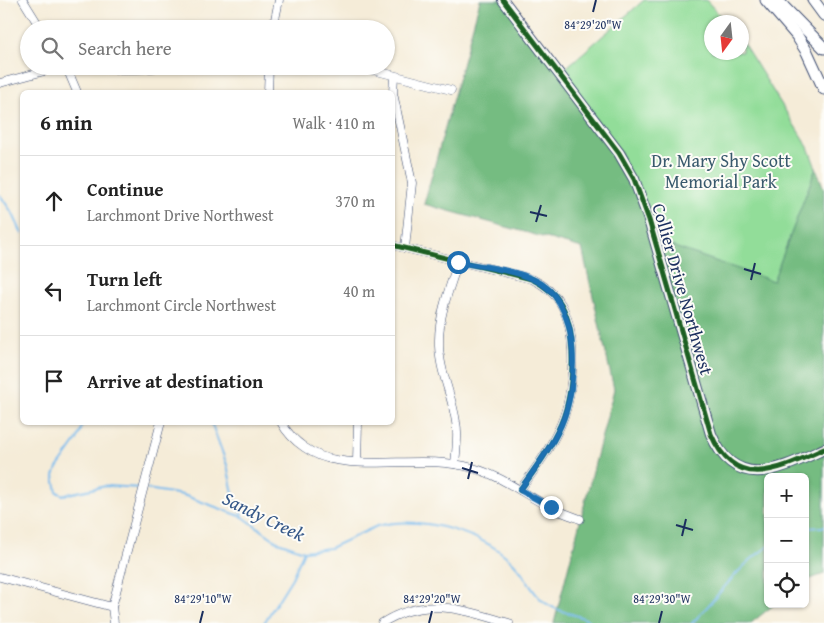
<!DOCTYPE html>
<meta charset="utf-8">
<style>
body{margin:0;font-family:"Gentium Book Plus",serif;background:#f2f2f2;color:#222}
.controls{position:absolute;right:15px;bottom:15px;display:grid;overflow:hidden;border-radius:8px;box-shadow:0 1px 4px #0004}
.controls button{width:45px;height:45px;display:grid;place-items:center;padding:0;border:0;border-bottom:1px solid #e0e0e0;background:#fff;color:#222;font:25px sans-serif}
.compass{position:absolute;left:704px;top:15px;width:45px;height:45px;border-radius:50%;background:#fff;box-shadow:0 1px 4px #0004;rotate:195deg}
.stop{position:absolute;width:15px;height:15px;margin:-11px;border:4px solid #1f6fb2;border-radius:50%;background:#fff}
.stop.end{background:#1f6fb2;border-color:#fff;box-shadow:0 1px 5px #0008}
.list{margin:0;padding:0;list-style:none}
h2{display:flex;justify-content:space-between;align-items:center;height:65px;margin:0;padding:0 20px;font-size:21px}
h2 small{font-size:16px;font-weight:400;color:#767676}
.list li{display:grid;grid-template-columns:32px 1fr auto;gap:15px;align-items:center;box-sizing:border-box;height:90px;padding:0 20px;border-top:1px solid #e0e0e0}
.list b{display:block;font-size:19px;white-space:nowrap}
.list p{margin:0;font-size:16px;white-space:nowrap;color:#767676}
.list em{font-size:16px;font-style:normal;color:#767676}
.icon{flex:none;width:28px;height:28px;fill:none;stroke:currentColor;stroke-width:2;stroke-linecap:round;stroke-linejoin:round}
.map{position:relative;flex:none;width:824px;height:623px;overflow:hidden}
.search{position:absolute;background:#fff;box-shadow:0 1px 4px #0004;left:20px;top:20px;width:375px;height:55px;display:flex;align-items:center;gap:12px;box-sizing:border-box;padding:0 18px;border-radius:28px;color:#767676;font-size:19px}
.panel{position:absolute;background:#fff;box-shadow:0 1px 4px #0004;left:20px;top:90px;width:375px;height:335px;border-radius:8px}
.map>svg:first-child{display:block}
.green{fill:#92dd99;stroke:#56867c}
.forest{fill:#75bc81;stroke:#487670}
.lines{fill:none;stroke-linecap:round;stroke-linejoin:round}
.stream{stroke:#78bbee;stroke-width:2}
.minor-casing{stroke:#3c4b70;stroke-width:9}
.major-casing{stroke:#3c4b70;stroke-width:12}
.highway-casing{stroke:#3c4b70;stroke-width:13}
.minor{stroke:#fff;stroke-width:8}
.major{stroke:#fff;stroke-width:10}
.highway{stroke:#fff;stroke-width:11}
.cycleway-casing{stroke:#fdfcf7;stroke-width:8}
.cycleway{stroke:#1b5e20;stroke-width:5}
.route{stroke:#1f6fb2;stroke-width:6}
.ticks{fill:none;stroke:#1b2f5e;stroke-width:2}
.labels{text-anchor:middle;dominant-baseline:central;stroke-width:4;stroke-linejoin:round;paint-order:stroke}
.park-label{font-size:18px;fill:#395a6d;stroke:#fdfcf7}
.street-label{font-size:18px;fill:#1b2f5e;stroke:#fdfcf7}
.water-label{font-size:19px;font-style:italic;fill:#375989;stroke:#fdfcf7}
.ticks-label{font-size:12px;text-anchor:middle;fill:#1b2f5e;stroke:#fdfcf7;stroke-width:4;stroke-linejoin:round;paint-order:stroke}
</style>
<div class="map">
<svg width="824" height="623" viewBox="0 0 824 623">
<rect width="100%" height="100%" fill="#fdfcf7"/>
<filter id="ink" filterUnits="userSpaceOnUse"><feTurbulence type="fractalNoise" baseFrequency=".02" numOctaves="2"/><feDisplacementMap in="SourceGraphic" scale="10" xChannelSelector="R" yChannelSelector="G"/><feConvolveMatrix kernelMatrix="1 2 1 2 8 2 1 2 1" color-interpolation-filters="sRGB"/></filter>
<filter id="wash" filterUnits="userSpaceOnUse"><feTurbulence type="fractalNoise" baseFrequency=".0096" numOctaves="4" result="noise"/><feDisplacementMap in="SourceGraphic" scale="20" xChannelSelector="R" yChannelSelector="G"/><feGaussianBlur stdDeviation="1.12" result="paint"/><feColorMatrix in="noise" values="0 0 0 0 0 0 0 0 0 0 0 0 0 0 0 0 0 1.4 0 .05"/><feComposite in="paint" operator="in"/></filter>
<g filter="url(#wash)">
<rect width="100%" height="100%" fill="#f5ecd8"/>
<polygon class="green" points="644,0 706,0 726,22 712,22 712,52 742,52 742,41 808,147 816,168 773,282 654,240 561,72"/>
<polygon class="forest" points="480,0 505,0 620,151 654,240 773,281 816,168 824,189 824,574 805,581 805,477 768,477 768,604 775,604 751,623 554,623 614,389 582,248 424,204"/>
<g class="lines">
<g class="stream">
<polyline points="0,195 13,214 22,234"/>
<polyline points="84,422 77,440 57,468 54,476 57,492 63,495 106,486 142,488"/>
<polyline points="211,422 227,465 234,498 243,517"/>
<path d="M147,489L183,495L243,517L278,542L304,551L330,548L377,526C421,515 489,533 519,569C528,580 532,593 544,602C559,614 578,613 593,623"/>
<polyline points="805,528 824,527"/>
<polyline points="264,623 292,578 304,551"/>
<path d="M692,623C716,600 739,564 768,547"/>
</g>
</g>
</g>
<g filter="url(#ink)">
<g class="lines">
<defs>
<g id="minor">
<polyline points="23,0 41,29"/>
<polyline points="273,29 279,0"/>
<polyline points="66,66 77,92"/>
<path d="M72,66C102,68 134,72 164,66"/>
<polyline points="357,66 451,90"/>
<polyline points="394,76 393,93 412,183 405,248"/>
<polyline points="0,83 63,66"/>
<polyline points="268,92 269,66"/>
<path d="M392,245L532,279C544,285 554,292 561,304C578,334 574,394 561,424C551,448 535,469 520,490"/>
<path d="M281,422C292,442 314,457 336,460C381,468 428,455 473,468C502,476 525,495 551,508C561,512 570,515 580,519"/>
<polyline points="357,462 358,422"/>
<path d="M455,464C456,450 459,436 456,422C452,394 438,369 439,340C439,314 450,287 458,262"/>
<polyline points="0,577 112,607"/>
<polyline points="114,623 112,607 161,422"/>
<path d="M382,623C426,595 463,610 509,623"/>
</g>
<path id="major" d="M503,0L619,153L634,179L649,220L711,434C736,493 780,469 824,449"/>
<g id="highway">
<polyline points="766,0 797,36 807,52 824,89"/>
<polyline points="777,0 824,48"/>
<polyline points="813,0 824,15"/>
</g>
</defs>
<use href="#minor" class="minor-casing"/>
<use href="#major" class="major-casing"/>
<use href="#highway" class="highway-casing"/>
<use href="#minor" class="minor"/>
<use href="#major" class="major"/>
<use href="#highway" class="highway"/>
<defs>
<g id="cycleway">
<path d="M503,0L619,153L634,179L649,220L711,434C736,493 780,469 824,449"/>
<path d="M392,245L532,279C544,285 554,292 561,304C578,334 574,394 561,424C551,448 535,469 520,490"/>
</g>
</defs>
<use href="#cycleway" class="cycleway-casing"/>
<use href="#cycleway" class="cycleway"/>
</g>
</g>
<g class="lines" filter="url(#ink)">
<path class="route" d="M458,262C483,267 520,270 542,284C581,310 578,387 561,425C550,449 535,469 520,490L551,507"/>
</g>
<path class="ticks" d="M593,12L596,0M530,212L547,216M536,222L541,205M744,269L761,274M751,280L755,263M462,468L478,473M468,479L472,462M676,525L693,530M682,536L686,519M200,623L203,611M429,623L432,611M659,623L662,611"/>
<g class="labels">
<g class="park-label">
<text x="721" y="160">Dr. Mary Shy Scott<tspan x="721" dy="21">Memorial Park</tspan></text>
</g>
<g class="street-label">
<text transform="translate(683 289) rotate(74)">Collier Drive Northwest</text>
</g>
<g class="water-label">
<text transform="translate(264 516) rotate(26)">Sandy Creek</text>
</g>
</g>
<g class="ticks-label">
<text x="593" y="29">84°29'20"W</text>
<text x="203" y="603">84°29'10"W</text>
<text x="432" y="603">84°29'20"W</text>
<text x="662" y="603">84°29'30"W</text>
</g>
</svg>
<div class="controls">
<button>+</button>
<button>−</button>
<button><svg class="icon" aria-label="locate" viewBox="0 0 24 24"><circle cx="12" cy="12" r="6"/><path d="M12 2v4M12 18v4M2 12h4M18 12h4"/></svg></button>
</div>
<svg class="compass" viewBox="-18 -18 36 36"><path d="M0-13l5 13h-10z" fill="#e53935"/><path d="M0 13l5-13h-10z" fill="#767676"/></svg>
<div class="stop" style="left:458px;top:262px"></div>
<div class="stop end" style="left:551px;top:507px"></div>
<div class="search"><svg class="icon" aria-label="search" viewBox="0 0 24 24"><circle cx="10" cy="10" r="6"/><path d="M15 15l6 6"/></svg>Search here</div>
<section class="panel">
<h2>6 min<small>Walk · 410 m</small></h2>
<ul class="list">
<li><svg class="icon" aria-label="ahead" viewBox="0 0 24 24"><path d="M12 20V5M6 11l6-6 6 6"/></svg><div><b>Continue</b><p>Larchmont Drive Northwest</p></div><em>370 m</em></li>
<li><svg class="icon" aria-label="left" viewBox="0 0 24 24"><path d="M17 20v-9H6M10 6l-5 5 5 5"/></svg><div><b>Turn left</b><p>Larchmont Circle Northwest</p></div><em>40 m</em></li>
<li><svg class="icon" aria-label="arrive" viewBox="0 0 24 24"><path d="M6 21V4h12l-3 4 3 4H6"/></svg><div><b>Arrive at destination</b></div></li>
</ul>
</section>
</div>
